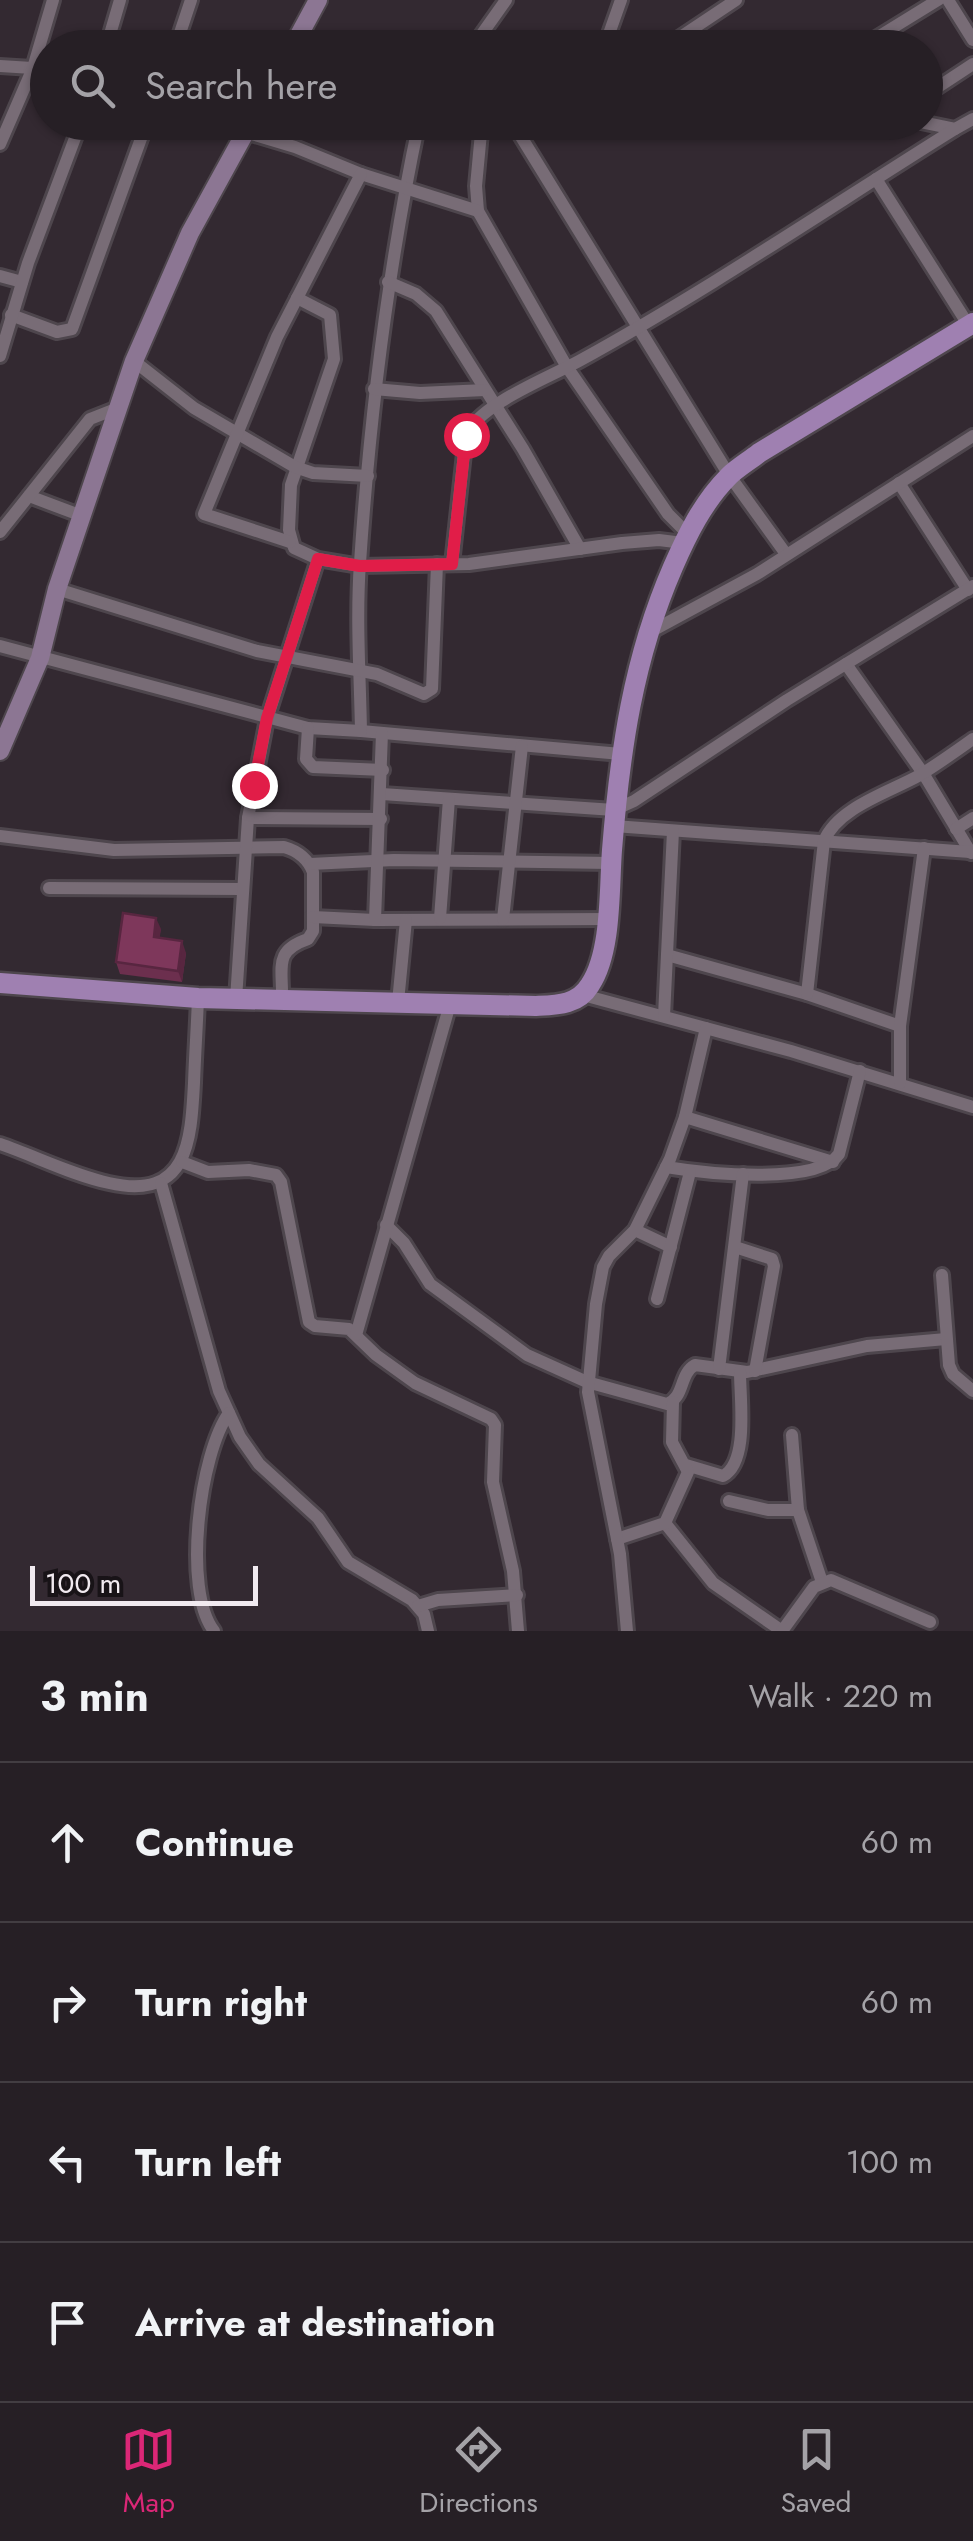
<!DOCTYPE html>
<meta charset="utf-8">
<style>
body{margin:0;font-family:Jost,sans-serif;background:#322c32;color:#f1f3f6}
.scale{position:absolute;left:30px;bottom:25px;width:228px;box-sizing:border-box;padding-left:10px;border:5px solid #f1eaf0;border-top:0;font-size:28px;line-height:35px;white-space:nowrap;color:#f1eaf0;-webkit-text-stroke:8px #181317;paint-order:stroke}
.stop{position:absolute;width:30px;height:30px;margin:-22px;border:8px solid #e11d48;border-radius:50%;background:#fff}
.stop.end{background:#e11d48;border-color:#fff;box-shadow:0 2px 10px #0008}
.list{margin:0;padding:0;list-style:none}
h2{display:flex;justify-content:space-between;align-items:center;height:130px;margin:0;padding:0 40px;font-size:42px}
h2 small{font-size:32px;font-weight:400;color:#a4a2a7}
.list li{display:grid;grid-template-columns:65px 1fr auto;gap:30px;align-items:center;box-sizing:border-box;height:160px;padding:0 40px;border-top:2px solid #423d42}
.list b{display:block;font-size:38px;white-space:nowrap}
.list em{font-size:32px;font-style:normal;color:#a4a2a7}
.icon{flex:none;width:55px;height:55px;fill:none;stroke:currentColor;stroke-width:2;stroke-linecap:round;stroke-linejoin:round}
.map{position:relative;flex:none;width:973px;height:1631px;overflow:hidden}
.search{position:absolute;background:#261f25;box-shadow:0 2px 8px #0004;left:30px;right:30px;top:30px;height:110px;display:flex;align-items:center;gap:25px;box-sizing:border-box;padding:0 35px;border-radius:55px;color:#a4a2a7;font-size:38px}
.sheet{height:770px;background:#261f25}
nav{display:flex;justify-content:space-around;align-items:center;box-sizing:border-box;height:140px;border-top:2px solid #423d42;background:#261f25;font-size:28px;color:#a4a2a7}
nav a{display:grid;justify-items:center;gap:5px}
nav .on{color:#db2777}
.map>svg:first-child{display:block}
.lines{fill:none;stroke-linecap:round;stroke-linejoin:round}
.street-casing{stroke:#4e464d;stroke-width:18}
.secondary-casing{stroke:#4e464d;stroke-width:22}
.primary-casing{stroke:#4e464d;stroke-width:25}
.street{stroke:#786c76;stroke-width:12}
.secondary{stroke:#8c7693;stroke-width:18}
.primary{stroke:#9f80b1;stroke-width:20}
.wall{fill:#6c2f4e}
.shaded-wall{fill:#582640}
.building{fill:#7e375b;stroke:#582640;stroke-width:2.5}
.route{stroke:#e11d48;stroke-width:12}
</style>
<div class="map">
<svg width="973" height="1631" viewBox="0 0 973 1631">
<rect width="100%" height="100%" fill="#332931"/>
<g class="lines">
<defs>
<g id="street">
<polyline points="948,0 973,40"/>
<polyline points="480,37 515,48"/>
<polyline points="106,48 120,0"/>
<polyline points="175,48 191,0"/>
<polyline points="472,48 506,0"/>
<polyline points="604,48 621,0"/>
<polyline points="664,48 736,0"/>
<polyline points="860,48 938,0"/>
<polyline points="0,66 48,69"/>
<polyline points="926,95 973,64"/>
<path d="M419,122C388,268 370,414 360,563C356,618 360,676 361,731L621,754"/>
<polyline points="482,122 476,186 478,211 567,367 668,514 688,534"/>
<polyline points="512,122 729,475 786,554"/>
<polyline points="921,122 955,129 973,119"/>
<polyline points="245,132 295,147 361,174 478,211"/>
<polyline points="0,144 33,68 53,0"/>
<polyline points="876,179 969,326"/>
<polyline points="0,276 22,282"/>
<polyline points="388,282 416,294 436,311 523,449 580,549"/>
<polyline points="297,298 330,315 334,359 291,485 289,530 294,548 318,559 360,566 469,564 622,543 659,540 683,543"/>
<polyline points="11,315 57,332 72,329 147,122"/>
<polyline points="0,356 28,263 81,122"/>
<polyline points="134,361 194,408 295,467 313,473 368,476"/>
<polyline points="374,389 420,393 485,390"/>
<polyline points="899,483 968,590"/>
<polyline points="29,496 82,516"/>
<polyline points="0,532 90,419 118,408"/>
<polyline points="290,542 204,514 277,337 361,174"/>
<path d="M452,564L466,435C480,404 548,378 579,361C708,290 830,207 955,129"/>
<polyline points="57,589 257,651 377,674 424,694 432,689 437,564"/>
<polyline points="650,632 757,574 973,436"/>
<polyline points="0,646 308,728 361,731"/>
<polyline points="846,664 923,773 971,853"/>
<polyline points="308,728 306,759 313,767 383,770"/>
<polyline points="382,794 614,810 634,801 787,700 973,586"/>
<polyline points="248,818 381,819"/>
<polyline points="614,826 970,852"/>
<polyline points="956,829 973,818"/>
<path d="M0,836L114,850L284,847C298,851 308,859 313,872V931L308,939C273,951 283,967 282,1000"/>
<polyline points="310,864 394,860 611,863"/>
<polyline points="49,888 242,889"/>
<polyline points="313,917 375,920 608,919"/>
<polyline points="440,918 449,799"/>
<polyline points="503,919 522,746"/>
<polyline points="375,920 382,733"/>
<polyline points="667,955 807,994 900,1026"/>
<path d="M807,994L824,841C838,807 890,792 920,775C938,764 956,751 973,739"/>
<polyline points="583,995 791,1051 973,1107"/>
<polyline points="236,999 248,818 267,719 318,559"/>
<polyline points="398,1002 406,920"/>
<polyline points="664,1016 673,831"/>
<polyline points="900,1083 900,1026 924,848"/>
<polyline points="685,1117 833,1162"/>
<path d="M0,1144C35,1156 72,1175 109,1183C188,1201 191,1141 194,1083C195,1054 197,1026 198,998"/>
<polyline points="182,1162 208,1172 249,1170 276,1175 281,1182 309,1322 315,1326 349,1329 376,1355 415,1383 491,1419 495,1425 493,1482 513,1571 518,1631"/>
<path d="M666,1167C702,1173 817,1186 839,1154L860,1071"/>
<polyline points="161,1183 219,1391 240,1437 259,1464 318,1518 348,1562 412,1600 424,1614 428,1631"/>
<path d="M386,1225L404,1243L430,1284L527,1355L587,1382L667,1404C685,1397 679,1374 695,1365L747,1372L867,1346L946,1339"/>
<polyline points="635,1230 671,1247"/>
<polyline points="735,1247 772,1259 774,1266 755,1371"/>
<polyline points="942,1275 949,1365 953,1374 973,1391"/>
<polyline points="657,1299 690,1172"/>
<polyline points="356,1335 450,1004"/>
<polyline points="719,1369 743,1174"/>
<polyline points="792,1435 798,1510 822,1582"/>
<path d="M686,1465L723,1476C749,1462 740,1400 740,1372"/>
<polyline points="729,1501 768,1510 798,1510"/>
<polyline points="665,1523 713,1583 782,1631"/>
<polyline points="617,1539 665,1523 688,1472 672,1442 673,1402"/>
<polyline points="418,1606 438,1600 517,1595"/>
<path d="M214,1631C182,1590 200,1453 229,1413"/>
<polyline points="627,1631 620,1554 588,1392 596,1304 603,1267 609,1256 635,1230 670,1159 685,1117 706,1028"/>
<polyline points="782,1631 814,1587 831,1580 930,1622"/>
</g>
<g id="secondary">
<polyline points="292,48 318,0"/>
<polyline points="0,751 40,658 57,589 134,361 190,233 251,122"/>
</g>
<path id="primary" d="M0,983L198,998L536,1006C557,1005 578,1005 590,985C612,952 609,889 612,850C620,751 633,659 673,567C687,535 703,502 729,476C737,468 749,461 759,453L973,323"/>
</defs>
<use href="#street" class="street-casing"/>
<use href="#secondary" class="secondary-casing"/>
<use href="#primary" class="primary-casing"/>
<use href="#street" class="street"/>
<use href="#secondary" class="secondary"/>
<use href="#primary" class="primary"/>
</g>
<polygon class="wall" points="161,929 159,938 186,953 182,982 120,974 116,962"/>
<g class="shaded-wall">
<polygon points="156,918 161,929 158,949 154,937"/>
<polygon points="182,941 186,953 182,982 178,971"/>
</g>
<polygon class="building" points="123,913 156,918 154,937 182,941 178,971 116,962"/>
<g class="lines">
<polyline class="route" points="254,785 267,718 318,559 360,566 452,564 466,435"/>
</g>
</svg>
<div class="scale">100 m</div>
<div class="stop" style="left:466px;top:435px"></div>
<div class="stop end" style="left:254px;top:785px"></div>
<div class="search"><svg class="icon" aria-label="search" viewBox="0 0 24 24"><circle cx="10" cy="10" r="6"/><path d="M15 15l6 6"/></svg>Search here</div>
</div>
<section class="sheet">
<h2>3 min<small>Walk · 220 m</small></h2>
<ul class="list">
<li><svg class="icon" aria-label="ahead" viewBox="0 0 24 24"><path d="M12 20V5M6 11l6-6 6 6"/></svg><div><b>Continue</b></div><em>60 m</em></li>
<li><svg class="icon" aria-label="right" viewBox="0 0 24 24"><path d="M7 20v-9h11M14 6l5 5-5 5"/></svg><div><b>Turn right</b></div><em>60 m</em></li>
<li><svg class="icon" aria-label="left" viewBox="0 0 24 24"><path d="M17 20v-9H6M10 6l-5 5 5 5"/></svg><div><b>Turn left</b></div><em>100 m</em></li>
<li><svg class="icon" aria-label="arrive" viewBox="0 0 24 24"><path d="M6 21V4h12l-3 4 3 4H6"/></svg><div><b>Arrive at destination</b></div></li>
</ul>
</section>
<nav>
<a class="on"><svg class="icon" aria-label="map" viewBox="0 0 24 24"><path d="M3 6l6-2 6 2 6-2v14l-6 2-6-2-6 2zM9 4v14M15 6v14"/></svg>Map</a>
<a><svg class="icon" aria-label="directions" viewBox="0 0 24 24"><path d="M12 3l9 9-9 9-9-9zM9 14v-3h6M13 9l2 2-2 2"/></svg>Directions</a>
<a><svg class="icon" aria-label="saved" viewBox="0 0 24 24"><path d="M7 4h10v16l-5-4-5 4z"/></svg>Saved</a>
</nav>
